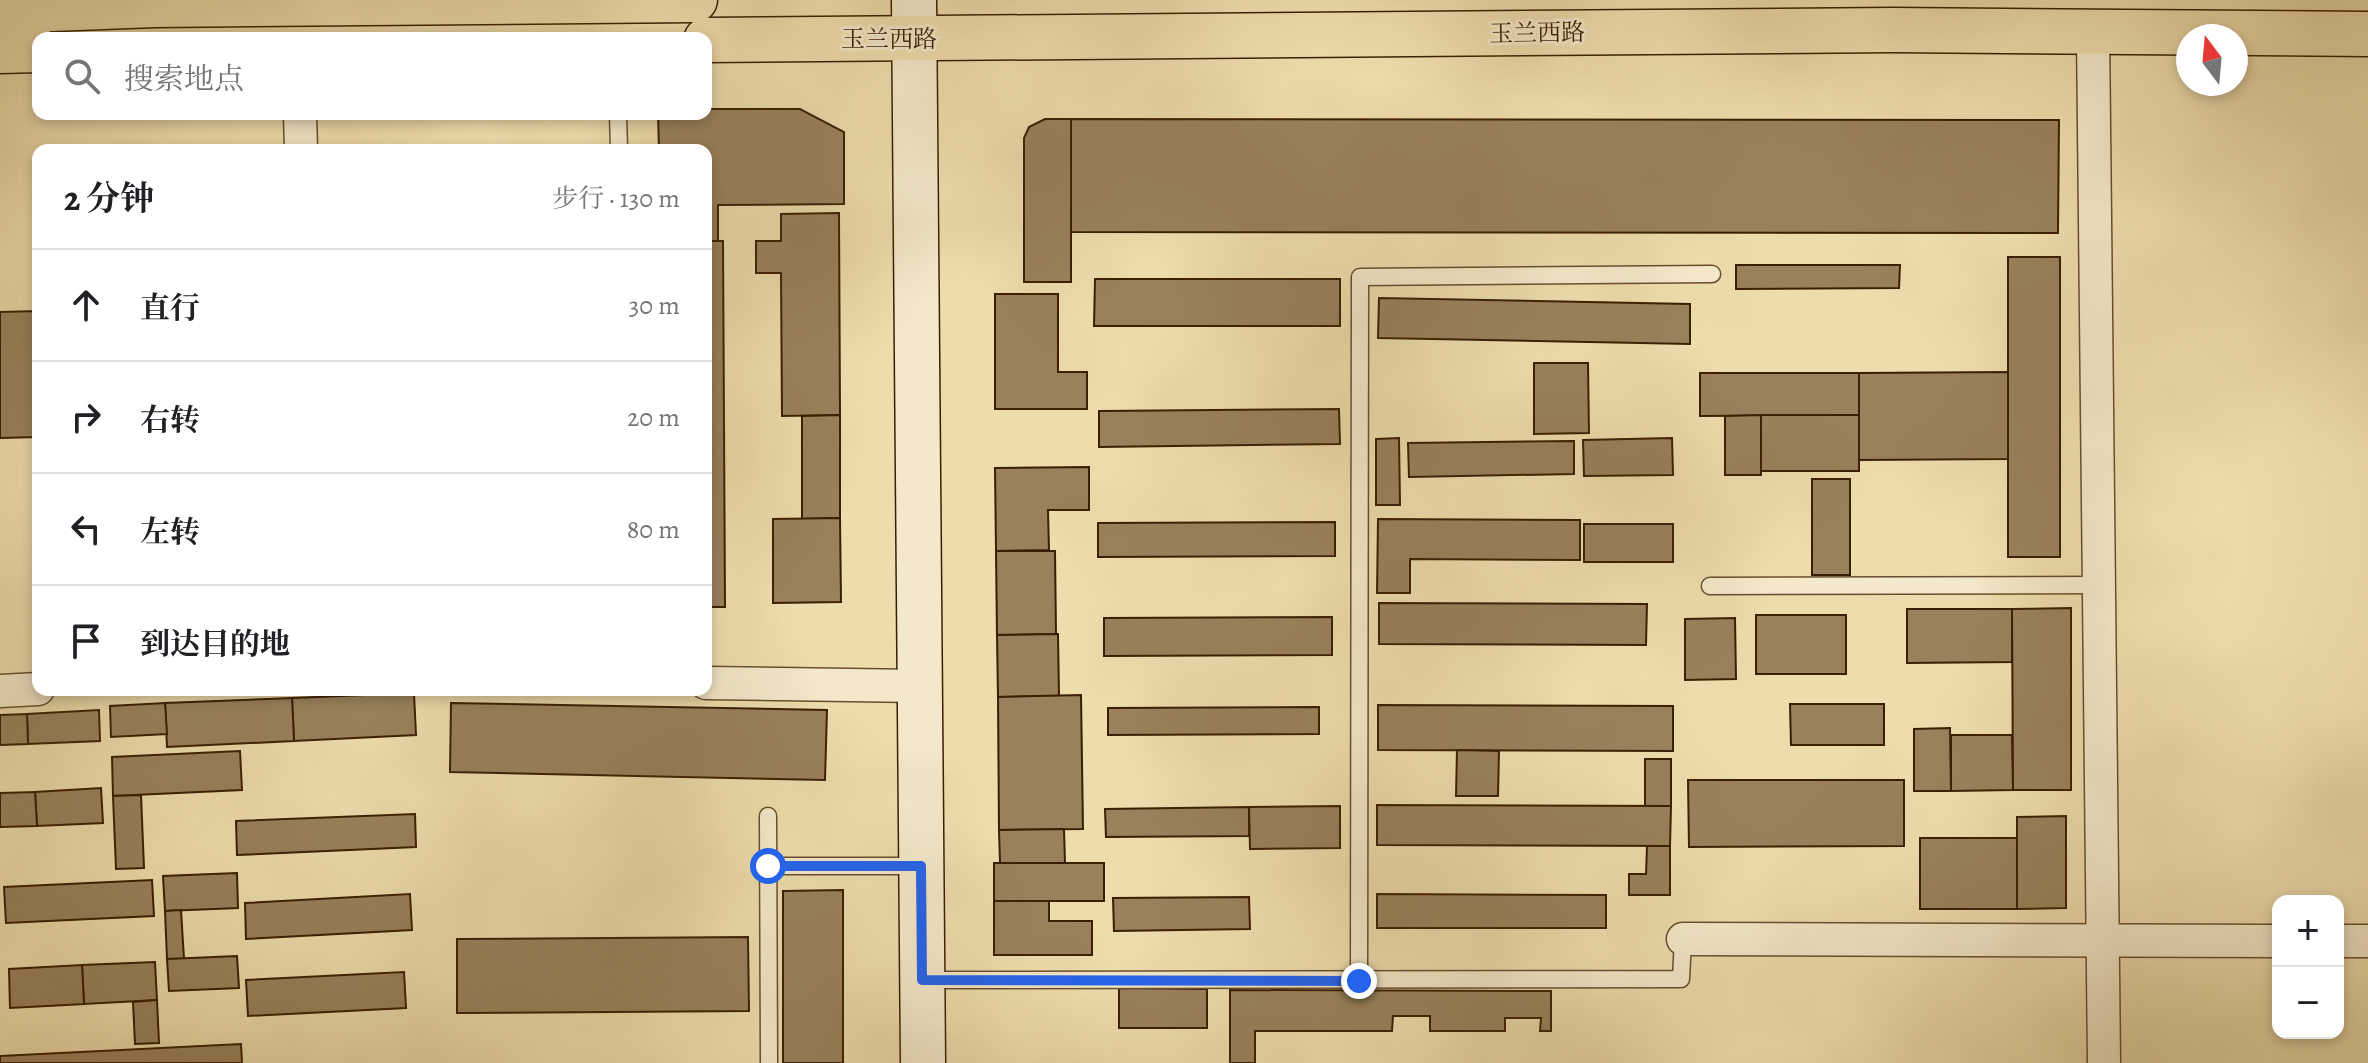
<!DOCTYPE html>
<html lang="zh">
<meta charset="utf-8">
<style>
body{margin:0;font-family:Alegreya,"Noto Serif SC",serif;background:#f6f6f6;color:#202124}
.controls{position:absolute;right:24px;bottom:24px;display:grid;overflow:hidden;border-radius:16px;box-shadow:0 4px 12px #0003}
.controls button{width:72px;height:72px;display:grid;place-items:center;padding:0;border:0;border-bottom:2px solid #e0e0e0;background:#fff;color:#202124;font:40px sans-serif}
.compass{position:absolute;left:2176px;top:24px;width:72px;height:72px;border-radius:50%;background:#fff;box-shadow:0 4px 12px #0003;rotate:344deg}
.stop{position:absolute;width:24px;height:24px;margin:-18px;border:6px solid #2563eb;border-radius:50%;background:#fff}
.stop.end{background:#2563eb;border-color:#fff;box-shadow:0 2px 8px #0008}
.list{margin:0;padding:0;list-style:none}
h2{display:flex;justify-content:space-between;align-items:center;height:104px;margin:0;padding:0 32px;font-size:34px}
h2 small{font-size:26px;font-weight:400;color:#757577}
.list li{display:grid;grid-template-columns:52px 1fr auto;gap:24px;align-items:center;box-sizing:border-box;height:112px;padding:0 32px;border-top:2px solid #e0e0e0}
.list b{display:block;font-size:30px;white-space:nowrap}
.list em{font-size:26px;font-style:normal;color:#757577}
.icon{flex:none;width:44px;height:44px;fill:none;stroke:currentColor;stroke-width:2;stroke-linecap:round;stroke-linejoin:round}
.map{position:relative;flex:none;width:2368px;height:1063px;overflow:hidden}
.search{position:absolute;background:#fff;box-shadow:0 4px 12px #0003;left:32px;top:32px;width:680px;height:88px;display:flex;align-items:center;gap:20px;box-sizing:border-box;padding:0 28px;border-radius:16px;color:#757577;font-size:30px}
.panel{position:absolute;background:#fff;box-shadow:0 4px 12px #0003;left:32px;top:144px;width:680px;height:552px;border-radius:16px}
.map>svg:first-child{display:block}
.building{fill:#98815b;stroke:#3b1f03;stroke-width:2}
.lines{fill:none;stroke-linecap:round;stroke-linejoin:round}
.lane-casing{stroke:#684e2d;stroke-width:19}
.street-casing{stroke:#684e2d;stroke-width:35}
.secondary-casing{stroke:#3b1f03;stroke-width:47}
.highway-casing{stroke:#3b1f03;stroke-width:47}
.lane{stroke:#f3e8c9;stroke-width:16}
.street{stroke:#f3e8c9;stroke-width:32}
.secondary{stroke:#f3e8c9;stroke-width:44}
.highway{stroke:#eddcac;stroke-width:44}
.route{stroke:#2563eb;stroke-width:10}
.labels{text-anchor:middle;dominant-baseline:central;stroke-width:6;stroke-linejoin:round;paint-order:stroke}
.street-label{font-size:24px;fill:#3b1f03;stroke:#f3e8c9}
</style>
<div class="map">
<svg width="2368" height="1063" viewBox="0 0 2368 1063">
<rect width="100%" height="100%" fill="#eddcac"/>
<filter id="stains"><feTurbulence type="fractalNoise" baseFrequency=".0025" numOctaves="4"/><feColorMatrix values="0 0 0 0 .2 0 0 0 0 .09 0 0 0 0 .02 0 0 0 .5 -.17"/></filter>
<radialGradient id="worn" r=".72"><stop offset=".6" stop-color="#630" stop-opacity="0"/><stop offset="1" stop-color="#630" stop-opacity=".3"/></radialGradient>
<g class="building">
<polygon points="706,109 800,109 844,132 844,204 718,205 718,241 706,241 706,150 659,150 658,114 706,114"/>
<polygon points="1045,119 1071,119 1071,282 1024,282 1024,138 1029,127"/>
<polygon points="1071,119 2059,120 2058,233 1071,232"/>
<polygon points="839,213 840,415 782,416 781,273 756,273 756,241 781,241 781,214"/>
<polygon points="706,241 723,241 725,607 706,607"/>
<rect x="2008" y="257" width="52" height="300"/>
<polygon points="1736,265 1900,265 1899,288 1736,289"/>
<polygon points="1095,279 1340,279 1340,326 1094,326"/>
<polygon points="995,294 1058,294 1058,372 1087,372 1087,409 995,409"/>
<polygon points="1379,298 1690,304 1690,344 1378,338"/>
<polygon points="38,311 38,437 0,438 0,312"/>
<polygon points="1534,363 1588,363 1589,433 1534,434"/>
<polygon points="2008,372 2008,459 1859,460 1859,373"/>
<polygon points="1700,373 1859,373 1859,415 1700,416"/>
<polygon points="1339,409 1340,444 1099,447 1099,411"/>
<polygon points="840,415 840,518 802,519 802,416"/>
<polygon points="1761,415 1761,475 1725,475 1725,416"/>
<rect x="1761" y="415" width="98" height="56"/>
<polygon points="1399,438 1400,505 1376,505 1376,439"/>
<polygon points="1672,438 1673,475 1584,476 1583,440"/>
<polygon points="1574,441 1574,474 1409,477 1408,443"/>
<polygon points="1089,467 1089,510 1048,510 1049,550 996,551 995,468"/>
<rect x="1812" y="479" width="38" height="96"/>
<polygon points="840,518 841,602 773,603 773,519"/>
<polygon points="1378,519 1580,520 1580,560 1410,559 1410,593 1377,593"/>
<polygon points="1335,522 1335,556 1098,557 1098,523"/>
<rect x="1584" y="524" width="89" height="38"/>
<polygon points="996,551 1055,551 1056,634 997,635"/>
<polygon points="1379,603 1647,604 1646,645 1379,644"/>
<polygon points="2071,608 2071,790 2013,790 2012,609"/>
<polygon points="1907,609 2012,609 2012,662 1907,663"/>
<rect x="1756" y="615" width="90" height="59"/>
<polygon points="1332,617 1332,655 1104,656 1104,618"/>
<polygon points="1735,618 1736,679 1685,680 1685,619"/>
<polygon points="1058,634 1059,696 998,697 997,635"/>
<polygon points="414,693 416,735 294,741 292,698"/>
<polygon points="1081,695 1083,829 999,830 998,697"/>
<polygon points="292,698 294,741 167,747 165,703"/>
<polygon points="165,703 167,734 111,737 110,706"/>
<polygon points="451,703 827,710 825,780 450,772"/>
<polygon points="1790,704 1884,704 1884,745 1791,745"/>
<polygon points="1378,705 1673,706 1673,751 1378,750"/>
<polygon points="1319,707 1319,734 1108,735 1108,708"/>
<polygon points="99,710 100,741 28,744 27,714"/>
<polygon points="27,714 28,744 0,745 0,715"/>
<polygon points="1950,728 1951,791 1914,791 1914,729"/>
<polygon points="1951,735 2012,735 2013,790 1951,791"/>
<polygon points="1457,750 1499,751 1498,796 1456,796"/>
<polygon points="240,751 242,790 113,796 112,757"/>
<rect x="1645" y="759" width="26" height="47"/>
<polygon points="1688,780 1904,780 1904,846 1689,847"/>
<polygon points="101,788 103,823 37,826 35,792"/>
<polygon points="35,792 37,826 0,827 0,793"/>
<polygon points="141,795 144,868 116,869 113,796"/>
<polygon points="1377,805 1671,806 1670,846 1377,845"/>
<polygon points="1340,806 1340,848 1250,849 1249,807"/>
<polygon points="1249,807 1249,836 1106,837 1105,809"/>
<polygon points="415,814 416,847 237,855 236,821"/>
<polygon points="2066,816 2066,908 2017,909 2017,817"/>
<polygon points="1064,829 1065,863 1000,863 999,830"/>
<rect x="1920" y="838" width="97" height="71"/>
<polygon points="1647,846 1670,846 1670,895 1629,895 1629,874 1646,874"/>
<rect x="994" y="863" width="110" height="38"/>
<polygon points="237,873 238,908 165,911 163,876"/>
<polygon points="152,880 154,916 6,923 4,887"/>
<polygon points="843,890 843,1063 783,1063 783,891"/>
<polygon points="410,894 412,930 246,939 245,903"/>
<polygon points="1377,894 1606,895 1606,928 1377,928"/>
<polygon points="1249,897 1250,929 1114,931 1113,898"/>
<polygon points="994,901 1049,901 1049,921 1092,921 1092,955 994,955"/>
<polygon points="181,910 184,959 167,959 165,911"/>
<polygon points="748,937 749,1011 457,1013 457,939"/>
<polygon points="237,956 239,988 169,991 167,959"/>
<polygon points="155,962 157,1000 84,1004 82,965"/>
<polygon points="82,965 84,1004 10,1008 9,969"/>
<polygon points="404,972 406,1008 248,1016 246,980"/>
<polygon points="1119,988 1207,989 1207,1028 1119,1028"/>
<polygon points="1230,990 1551,991 1551,1031 1540,1031 1541,1018 1505,1018 1505,1031 1430,1031 1430,1016 1393,1016 1392,1031 1255,1031 1255,1063 1230,1063"/>
<polygon points="157,1000 159,1043 135,1044 133,1002"/>
<polygon points="241,1044 242,1063 0,1063 0,1056"/>
</g>
<g class="lines">
<defs>
<g id="lane">
<polyline points="618,114 619,150"/>
<polyline points="1710,586 2099,585"/>
<polyline points="768,816 769,1063"/>
<polyline points="768,866 919,866"/>
<polyline points="924,980 1681,979 1683,939"/>
<polyline points="1359,981 1360,277 1712,274"/>
</g>
<g id="street">
<polyline points="2093,32 2104,1063"/>
<polyline points="300,114 301,150"/>
<polyline points="706,683 919,686"/>
<polyline points="0,691 38,689"/>
<polyline points="1683,939 2278,941"/>
<polyline points="2338,941 2368,941"/>
</g>
<polyline id="secondary" points="914,0 923,1063"/>
<g id="highway">
<polyline points="0,11 155,5 695,0"/>
<polyline points="706,40 1893,30 2368,34"/>
<polyline points="0,51 38,50"/>
</g>
</defs>
<use href="#lane" class="lane-casing"/>
<use href="#street" class="street-casing"/>
<use href="#secondary" class="secondary-casing"/>
<use href="#highway" class="highway-casing"/>
<use href="#lane" class="lane"/>
<use href="#street" class="street"/>
<use href="#secondary" class="secondary"/>
<use href="#highway" class="highway"/>
</g>
<g class="lines">
<polyline class="route" points="768,866 921,866 922,980 1359,981"/>
</g>
<g class="labels">
<g class="street-label">
<text transform="translate(1537 33) rotate(-1)">玉兰西路</text>
<text x="889" y="39">玉兰西路</text>
</g>
</g>
<rect width="100%" height="100%" filter="url(#stains)"/>
<rect width="100%" height="100%" fill="url(#worn)"/>
</svg>
<div class="controls">
<button>+</button>
<button>−</button>
</div>
<svg class="compass" viewBox="-18 -18 36 36"><path d="M0-13l5 13h-10z" fill="#e53935"/><path d="M0 13l5-13h-10z" fill="#757577"/></svg>
<div class="stop" style="left:768px;top:866px"></div>
<div class="stop end" style="left:1359px;top:981px"></div>
<div class="search"><svg class="icon" aria-label="search" viewBox="0 0 24 24"><circle cx="10" cy="10" r="6"/><path d="M15 15l6 6"/></svg>搜索地点</div>
<section class="panel">
<h2>2 分钟<small>步行 · 130 m</small></h2>
<ul class="list">
<li><svg class="icon" aria-label="ahead" viewBox="0 0 24 24"><path d="M12 20V5M6 11l6-6 6 6"/></svg><div><b>直行</b></div><em>30 m</em></li>
<li><svg class="icon" aria-label="right" viewBox="0 0 24 24"><path d="M7 20v-9h11M14 6l5 5-5 5"/></svg><div><b>右转</b></div><em>20 m</em></li>
<li><svg class="icon" aria-label="left" viewBox="0 0 24 24"><path d="M17 20v-9H6M10 6l-5 5 5 5"/></svg><div><b>左转</b></div><em>80 m</em></li>
<li><svg class="icon" aria-label="arrive" viewBox="0 0 24 24"><path d="M6 21V4h12l-3 4 3 4H6"/></svg><div><b>到达目的地</b></div></li>
</ul>
</section>
</div>
